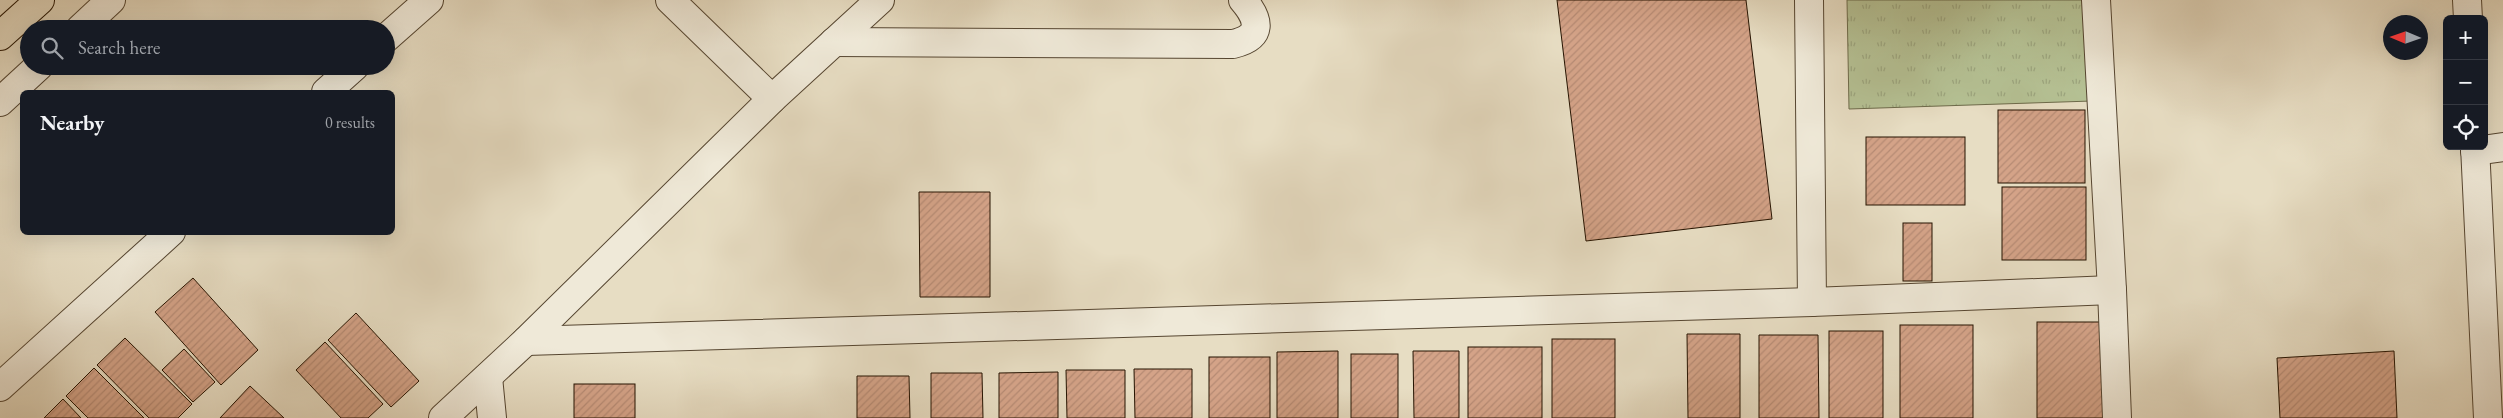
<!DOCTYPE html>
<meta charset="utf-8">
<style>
body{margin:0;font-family:"EB Garamond",serif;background:#20242c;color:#f1f3f6}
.controls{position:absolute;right:15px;top:15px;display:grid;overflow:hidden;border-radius:8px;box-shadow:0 5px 20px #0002}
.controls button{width:45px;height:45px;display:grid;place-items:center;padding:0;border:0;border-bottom:1px solid #363941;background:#171b24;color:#f1f3f6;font:25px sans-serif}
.compass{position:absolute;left:2383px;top:15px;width:45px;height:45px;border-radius:50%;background:#171b24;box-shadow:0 5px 20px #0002;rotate:272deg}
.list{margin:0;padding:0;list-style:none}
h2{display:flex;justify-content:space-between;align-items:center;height:65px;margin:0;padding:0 20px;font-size:21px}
h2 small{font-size:16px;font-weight:400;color:#9ea1a6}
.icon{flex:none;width:28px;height:28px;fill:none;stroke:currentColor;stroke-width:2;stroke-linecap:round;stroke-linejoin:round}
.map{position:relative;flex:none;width:2503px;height:418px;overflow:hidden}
.search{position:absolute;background:#171b24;box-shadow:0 5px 20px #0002;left:20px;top:20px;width:375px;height:55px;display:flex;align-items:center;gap:12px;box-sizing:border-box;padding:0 18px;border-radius:28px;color:#9ea1a6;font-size:19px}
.panel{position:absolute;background:#171b24;box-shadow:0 5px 20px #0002;left:20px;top:90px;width:375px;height:145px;border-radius:8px}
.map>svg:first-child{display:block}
.grass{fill:url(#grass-tufts);stroke:#6d6a4a}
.building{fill:url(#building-hatch);stroke:#251300}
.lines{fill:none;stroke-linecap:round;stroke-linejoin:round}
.minor-casing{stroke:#564631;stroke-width:30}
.tertiary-casing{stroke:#564631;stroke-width:30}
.primary-casing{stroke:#251300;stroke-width:30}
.minor{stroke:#efe9d8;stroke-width:28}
.tertiary{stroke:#efe9d8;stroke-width:28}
.primary{stroke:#e7ddc3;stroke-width:28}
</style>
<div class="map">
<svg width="2503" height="418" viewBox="0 0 2503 418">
<defs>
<pattern id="grass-tufts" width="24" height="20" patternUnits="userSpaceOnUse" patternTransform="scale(1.25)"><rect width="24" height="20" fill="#b5c194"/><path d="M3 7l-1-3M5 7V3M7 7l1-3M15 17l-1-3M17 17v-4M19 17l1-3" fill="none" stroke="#9ca57e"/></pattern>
<pattern id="building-hatch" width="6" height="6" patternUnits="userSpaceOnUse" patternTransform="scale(1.25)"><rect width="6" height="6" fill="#d4a388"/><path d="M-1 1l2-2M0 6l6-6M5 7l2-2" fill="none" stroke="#b68b74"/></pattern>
</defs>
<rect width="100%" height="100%" fill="#e7ddc3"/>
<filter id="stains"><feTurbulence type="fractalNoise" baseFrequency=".004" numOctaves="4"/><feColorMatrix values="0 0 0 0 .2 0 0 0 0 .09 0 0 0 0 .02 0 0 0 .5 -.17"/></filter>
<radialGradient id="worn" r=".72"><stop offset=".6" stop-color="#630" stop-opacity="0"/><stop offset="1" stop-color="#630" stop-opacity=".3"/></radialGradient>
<polygon class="grass" points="1847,0 2086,0 2092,101 1849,109"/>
<g class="building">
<polygon points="1557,0 1746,0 1772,219 1586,241"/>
<rect x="1998" y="110" width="87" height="73"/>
<rect x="1866" y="137" width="99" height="68"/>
<rect x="2002" y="187" width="84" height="73"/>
<polygon points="919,192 990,192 990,297 920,297"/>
<rect x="1903" y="223" width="29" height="58"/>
<polygon points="193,278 258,350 221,385 155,312"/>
<polygon points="356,313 419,381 391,407 328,340"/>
<rect x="2037" y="322" width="67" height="96"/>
<rect x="1900" y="325" width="73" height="93"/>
<rect x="1829" y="331" width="54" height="87"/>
<polygon points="1687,334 1740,334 1740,418 1688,418"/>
<polygon points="1759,335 1818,335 1819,418 1759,418"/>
<polygon points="125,338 192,404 178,418 149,418 97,365"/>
<rect x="1552" y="339" width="63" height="79"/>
<polygon points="325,342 383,404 368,418 341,418 296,370"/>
<rect x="1468" y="347" width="74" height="71"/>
<polygon points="184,349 215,382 193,402 162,370"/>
<polygon points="1338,351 1338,418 1277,418 1277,352"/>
<polygon points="1413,351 1459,351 1459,418 1414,418"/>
<polygon points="2394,351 2397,418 2280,418 2277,358"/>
<rect x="1351" y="354" width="47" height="64"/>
<rect x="1209" y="357" width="61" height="61"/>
<polygon points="94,368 144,418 88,418 66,396"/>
<polygon points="1134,369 1192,369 1192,418 1135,418"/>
<polygon points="1066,370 1125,370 1125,418 1067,418"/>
<polygon points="1058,372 1058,418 999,418 999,373"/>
<polygon points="931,373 982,373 983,418 931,418"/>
<polygon points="857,376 909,376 910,418 857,418"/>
<rect x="574" y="384" width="61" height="34"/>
<polygon points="250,386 284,418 220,418"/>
<polygon points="63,399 81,418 44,418"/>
</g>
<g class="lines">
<defs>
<g id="minor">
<polyline points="670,0 772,99"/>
<polyline points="1809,0 1812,302"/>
<polyline points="2096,0 2112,290 2117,418"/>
<polyline points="386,38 429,0"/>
<path d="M834,42L1233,44C1263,37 1260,20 1243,0"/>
<polyline points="326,92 355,66"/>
<polyline points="2475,151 2503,147"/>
<polyline points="526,341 1812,302 2112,290"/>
<polyline points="488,377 492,418"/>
<polyline points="0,387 171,232"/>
<polyline points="443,418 526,341 772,99 880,0"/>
</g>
<g id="tertiary">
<polyline points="2467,0 2468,19"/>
<polyline points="80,29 111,0"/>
<polyline points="0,102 39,66"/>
<polyline points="2475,146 2488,418"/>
</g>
<polyline id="primary" points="0,36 40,0"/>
</defs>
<use href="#minor" class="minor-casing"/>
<use href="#tertiary" class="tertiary-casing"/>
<use href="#primary" class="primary-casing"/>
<use href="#minor" class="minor"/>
<use href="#tertiary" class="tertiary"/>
<use href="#primary" class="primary"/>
</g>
<rect width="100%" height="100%" filter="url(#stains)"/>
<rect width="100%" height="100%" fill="url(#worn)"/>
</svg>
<div class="controls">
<button>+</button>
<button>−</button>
<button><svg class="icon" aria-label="locate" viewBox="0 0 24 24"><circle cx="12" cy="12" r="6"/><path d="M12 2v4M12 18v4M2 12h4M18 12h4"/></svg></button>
</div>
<svg class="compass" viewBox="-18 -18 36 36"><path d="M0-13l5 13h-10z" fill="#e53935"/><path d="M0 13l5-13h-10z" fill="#9ea1a6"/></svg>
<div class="search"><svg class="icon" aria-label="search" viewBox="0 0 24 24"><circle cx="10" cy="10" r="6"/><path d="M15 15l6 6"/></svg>Search here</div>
<section class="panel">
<h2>Nearby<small>0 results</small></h2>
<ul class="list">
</ul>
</section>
</div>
